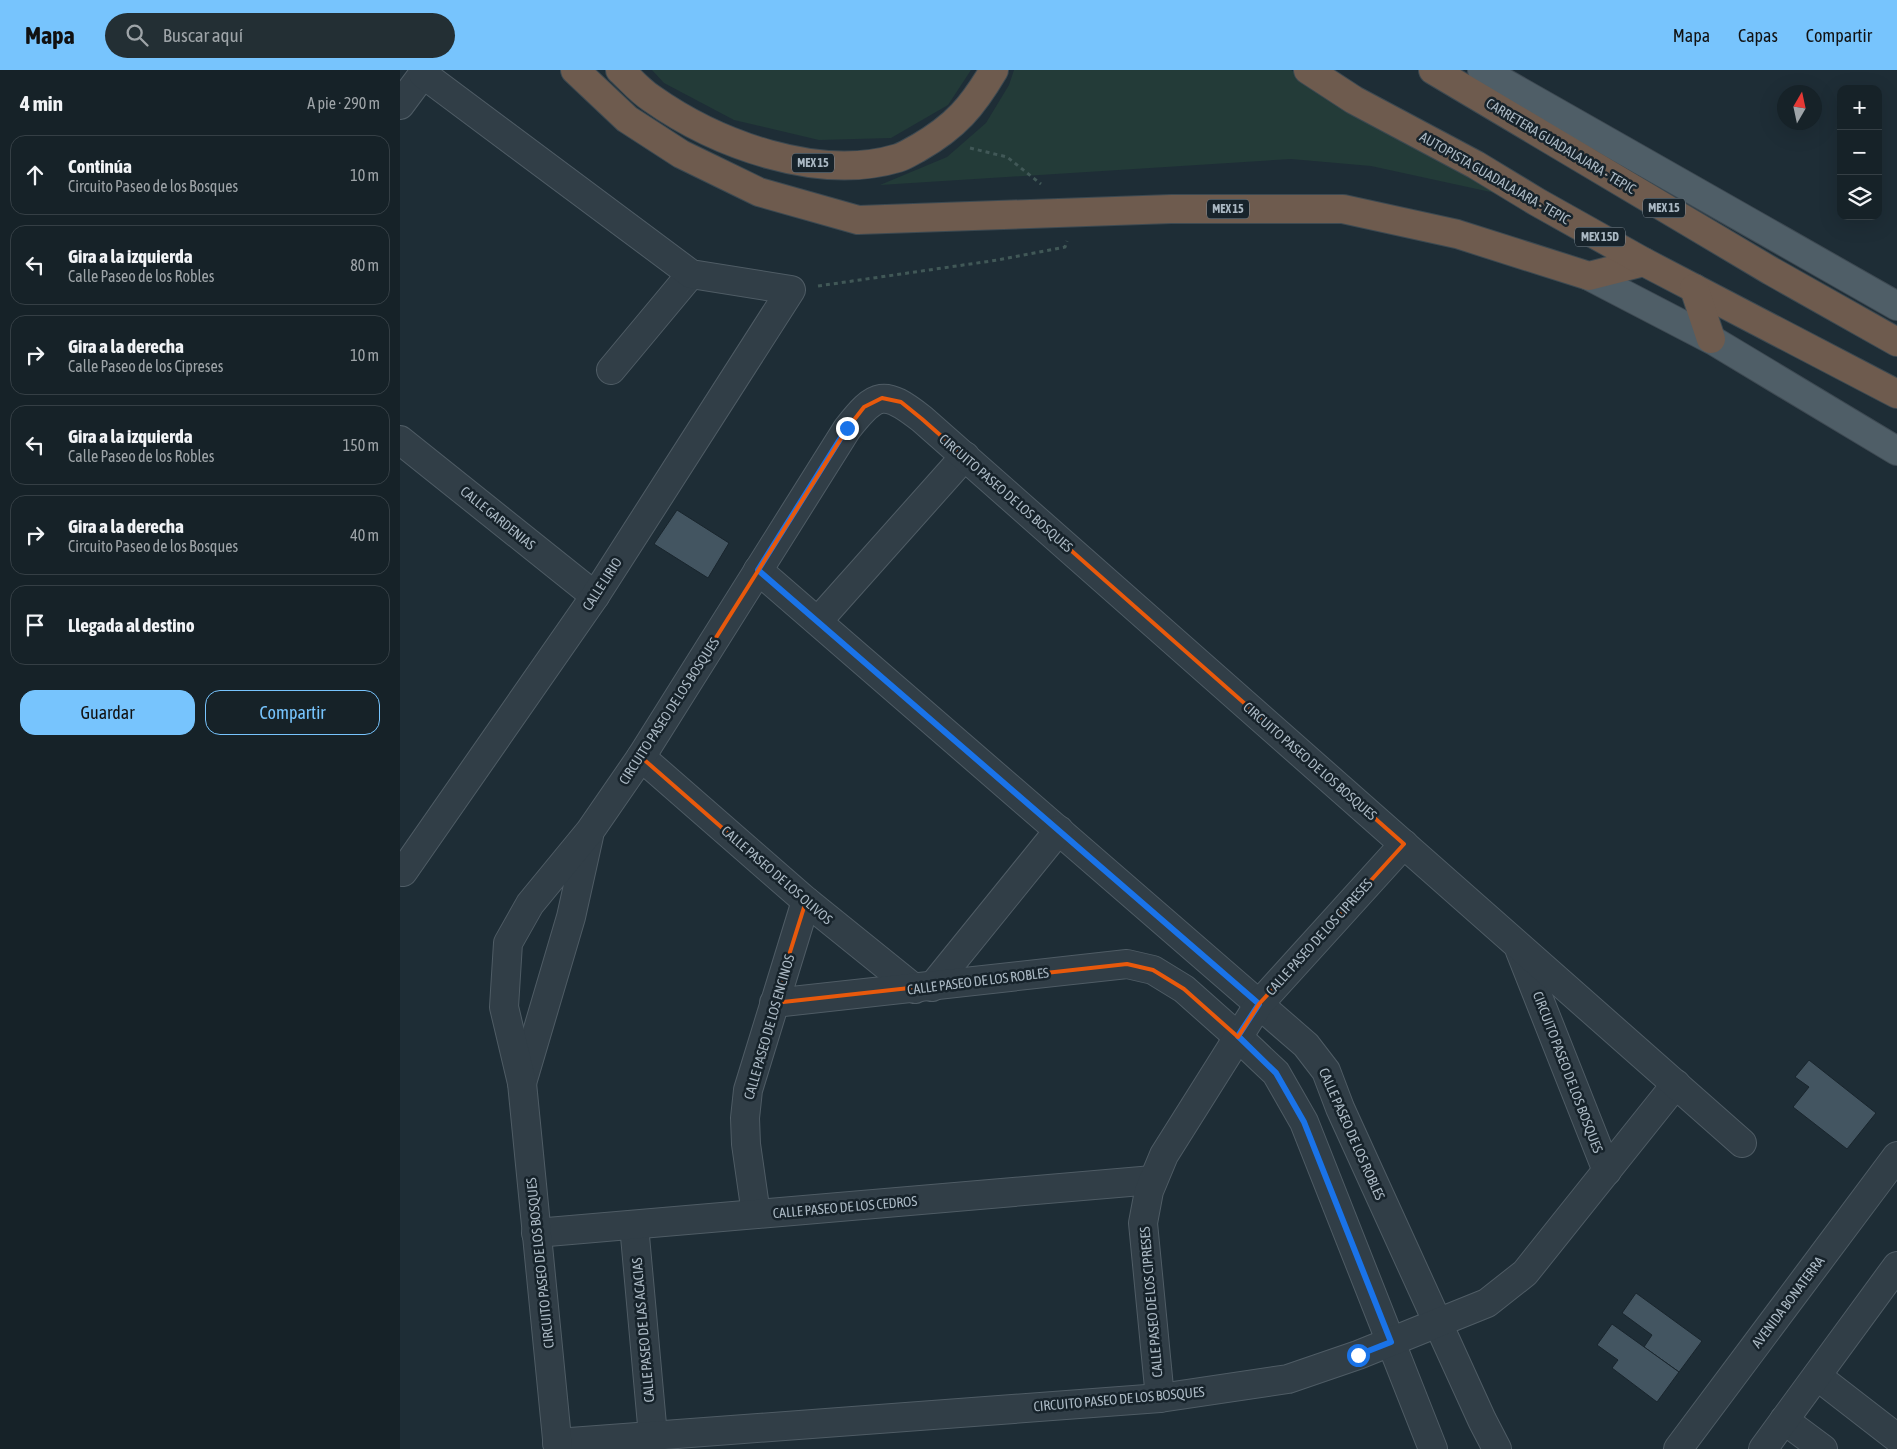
<!DOCTYPE html>
<html lang="es">
<meta charset="utf-8">
<style>
body{margin:0;font-family:"Asap Condensed",sans-serif;background:#232f34;color:#f1f3f6}
.controls{position:absolute;right:15px;top:15px;display:grid;overflow:hidden;border-radius:10px;box-shadow:0 5px 20px #0002}
.controls button{width:45px;height:45px;display:grid;place-items:center;padding:0;border:0;border-bottom:1px solid #353f45;background:#162228;color:#f1f3f6;font:25px sans-serif}
.compass{position:absolute;left:1377px;top:15px;width:45px;height:45px;border-radius:50%;background:#162228;box-shadow:0 5px 20px #0002;rotate:9deg}
.stop{position:absolute;width:15px;height:15px;margin:-11px;border:4px solid #1a73e8;border-radius:50%;background:#fff}
.stop.end{background:#1a73e8;border-color:#fff;box-shadow:0 1px 5px #0008}
.list{margin:0;padding:0;list-style:none}
h2{display:flex;justify-content:space-between;align-items:center;height:65px;margin:0;padding:0 20px;font-size:21px}
h2 small{font-size:16px;font-weight:400;color:#9ea4a8}
.list li{display:grid;grid-template-columns:32px 1fr auto;gap:15px;align-items:center;box-sizing:border-box;height:80px;margin:0 10px 10px;padding:0 10px;border:1px solid #353f45;border-radius:15px}
.list b{display:block;font-size:19px;white-space:nowrap}
.list p{margin:0;font-size:16px;white-space:nowrap;color:#9ea4a8}
.list em{font-size:16px;font-style:normal;color:#9ea4a8}
.actions{display:flex;gap:10px;padding:15px 20px}
.actions a{flex:1;padding:11px 0;border:1px solid #77c4fd;border-radius:15px;text-align:center;font-size:18px;color:#77c4fd}
.actions .main{background:#77c4fd;color:#111}
.icon{flex:none;width:28px;height:28px;fill:none;stroke:currentColor;stroke-width:2;stroke-linecap:round;stroke-linejoin:round}
.map{position:relative;flex:none;width:1497px;height:1379px;overflow:hidden}
header{display:flex;align-items:center;gap:30px;box-sizing:border-box;height:70px;padding:0 25px;background:#77c4fd;color:#111}
header strong{font-size:24px}
nav{display:flex;gap:28px;margin-inline-start:auto;font-size:18px}
.search{width:350px;height:45px;background:#232f34;display:flex;align-items:center;gap:12px;box-sizing:border-box;padding:0 18px;border-radius:28px;color:#9ea4a8;font-size:19px}
main{display:flex}
aside{flex:1;background:#162228}
.map>svg:first-child{display:block}
.green{fill:#233b38}
.building{fill:#435561;stroke:#19252d}
.lines{fill:none;stroke-linecap:round;stroke-linejoin:round}
.minor-casing{stroke:#4f5c65;stroke-width:30}
.major-casing{stroke:#3e4a53;stroke-width:30}
.highway-casing{stroke:#3c4951;stroke-width:30}
.path{stroke:#415857;stroke-width:3;stroke-dasharray:4 4;stroke-linecap:butt}
.minor{stroke:#313e47;stroke-width:28}
.major{stroke:#4f5e67;stroke-width:28}
.highway{stroke:#6e5b4e;stroke-width:28}
.route{stroke:#1a73e8;stroke-width:6}
.marked{fill:none;stroke:#e8590c;stroke-width:4;stroke-linejoin:round}
.labels{text-anchor:middle;dominant-baseline:central;stroke-width:5;stroke-linejoin:round;paint-order:stroke}
.shield{fill:#17232b;stroke:#7f8c96;stroke-width:1}
.shield-label{font-size:12px;font-weight:bold;fill:#abb9c4}
.street-label{font-size:14px;fill:#abb9c4;stroke:#17232b}
</style>
<header>
<strong>Mapa</strong>
<div class="search"><svg class="icon" aria-label="search" viewBox="0 0 24 24"><circle cx="10" cy="10" r="6"/><path d="M15 15l6 6"/></svg>Buscar aquí</div>
<nav><a>Mapa</a><a>Capas</a><a>Compartir</a></nav>
</header>
<main>
<aside>
<h2>4 min<small>A pie · 290 m</small></h2>
<ul class="list">
<li><svg class="icon" aria-label="ahead" viewBox="0 0 24 24"><path d="M12 20V5M6 11l6-6 6 6"/></svg><div><b>Continúa</b><p>Circuito Paseo de los Bosques</p></div><em>10 m</em></li>
<li><svg class="icon" aria-label="left" viewBox="0 0 24 24"><path d="M17 20v-9H6M10 6l-5 5 5 5"/></svg><div><b>Gira a la izquierda</b><p>Calle Paseo de los Robles</p></div><em>80 m</em></li>
<li><svg class="icon" aria-label="right" viewBox="0 0 24 24"><path d="M7 20v-9h11M14 6l5 5-5 5"/></svg><div><b>Gira a la derecha</b><p>Calle Paseo de los Cipreses</p></div><em>10 m</em></li>
<li><svg class="icon" aria-label="left" viewBox="0 0 24 24"><path d="M17 20v-9H6M10 6l-5 5 5 5"/></svg><div><b>Gira a la izquierda</b><p>Calle Paseo de los Robles</p></div><em>150 m</em></li>
<li><svg class="icon" aria-label="right" viewBox="0 0 24 24"><path d="M7 20v-9h11M14 6l5 5-5 5"/></svg><div><b>Gira a la derecha</b><p>Circuito Paseo de los Bosques</p></div><em>40 m</em></li>
<li><svg class="icon" aria-label="arrive" viewBox="0 0 24 24"><path d="M6 21V4h12l-3 4 3 4H6"/></svg><div><b>Llegada al destino</b></div></li>
</ul>
<div class="actions"><a class="main">Guardar</a><a>Compartir</a></div>
</aside>
<div class="map">
<svg width="1497" height="1379" viewBox="0 0 1497 1379">
<rect width="100%" height="100%" fill="#1e2d36"/>
<g class="green">
<polygon points="252,0 571,0 548,35 491,68 419,70 334,50 264,13"/>
<polygon points="614,0 891,0 1109,126 971,96 891,89 480,115 547,87 586,53 609,15"/>
</g>
<g class="building">
<polygon points="277,440 329,473 308,508 254,474"/>
<polygon points="1409,990 1476,1043 1447,1079 1393,1037 1409,1017 1395,1007"/>
<polygon points="1236,1223 1302,1271 1279,1302 1244,1277 1252,1265 1222,1243"/>
<polygon points="1212,1254 1279,1302 1257,1332 1212,1298 1218,1290 1197,1275"/>
</g>
<g class="lines">
<defs>
<g id="minor">
<polyline points="0,35 23,4"/>
<polyline points="211,300 291,204"/>
<polyline points="0,370 195,526"/>
<polyline points="358,500 906,975 926,1001 940,1038 1082,1350 1097,1379"/>
<polyline points="418,551 565,386"/>
<polyline points="241,687 406,831 515,919"/>
<polyline points="3,802 195,526 391,220 291,204 23,4 23,0"/>
<polyline points="1120,881 1207,1101"/>
<polyline points="532,917 659,760"/>
<polyline points="374,933 727,894 753,900 784,919 838,967 876,1003 904,1052 1033,1379"/>
<polyline points="122,1013 171,847 189,766"/>
<polyline points="356,1144 346,1074 345,1048 348,1020 406,831"/>
<polyline points="234,1155 253,1366"/>
<polyline points="136,1163 753,1110"/>
<polyline points="1417,1306 1497,1368"/>
<polyline points="760,1328 743,1153 749,1121 764,1085 859,934 1004,774"/>
<polyline points="1384,1350 1423,1379"/>
<polyline points="157,1373 760,1328 888,1309 958,1285 1087,1233 1125,1203 1276,1014"/>
<path d="M158,1379L122,1013L104,937L108,873L130,834L190,761L241,687L447,359C476,322 484,319 522,349L1342,1073"/>
<polyline points="1278,1379 1497,1086"/>
<polyline points="1363,1379 1497,1196"/>
</g>
<g id="major">
<polyline points="1082,0 1497,236"/>
<polyline points="1189,206 1314,271 1497,381"/>
</g>
<g id="highway">
<polyline points="175,0 227,49 281,84 359,122 458,150 771,139 943,139 1057,164 1189,206 1244,192"/>
<path d="M220,0C230,9 239,20 251,28C316,74 418,112 498,88C505,86 512,81 518,78C556,56 572,37 594,0"/>
<polyline points="908,0 954,30 1076,95 1137,132 1244,192 1497,324"/>
<polyline points="1033,0 1371,201 1497,272"/>
<polyline points="1294,218 1311,269"/>
</g>
</defs>
<use href="#minor" class="minor-casing"/>
<use href="#major" class="major-casing"/>
<use href="#highway" class="highway-casing"/>
<g class="path">
<polyline points="570,78 607,87 641,114"/>
<polyline points="418,216 598,190 665,177 667,171"/>
</g>
<use href="#minor" class="minor"/>
<use href="#major" class="major"/>
<use href="#highway" class="highway"/>
</g>
<g class="lines">
<polyline class="route" points="447,358 358,500 859,934 838,966 876,1003 904,1052 991,1272 958,1285"/>
</g>
<path class="marked" d="M482,328L501,332L522,349L1004,774L859,934L838,967L784,919L753,900L727,894L374,933L406,831L241,687L447,359L464,337Z"/>
<g class="labels">
<g class="shield">
<rect x="392" y="83.5" width="42" height="19" rx="4"/>
<rect x="1243" y="128.5" width="42" height="19" rx="4"/>
<rect x="807" y="129.5" width="42" height="19" rx="4"/>
<rect x="1175" y="157.5" width="50" height="19" rx="4"/>
</g>
<g class="shield-label">
<text x="413" y="93">MEX 15</text>
<text x="1264" y="138">MEX 15</text>
<text x="828" y="139">MEX 15</text>
<text x="1200" y="167">MEX 15D</text>
</g>
<g class="street-label">
<text transform="translate(1161 76) rotate(31)">CARRETERA GUADALAJARA - TEPIC</text>
<text transform="translate(1095 108) rotate(30)">AUTOPISTA GUADALAJARA - TEPIC</text>
<text transform="translate(606 423) rotate(41)">CIRCUITO PASEO DE LOS BOSQUES</text>
<text transform="translate(98 448) rotate(39)">CALLE GARDENIAS</text>
<text transform="translate(202 514) rotate(-57)">CALLE LIRIO</text>
<text transform="translate(269 641) rotate(-57)">CIRCUITO PASEO DE LOS BOSQUES</text>
<text transform="translate(910 691) rotate(41)">CIRCUITO PASEO DE LOS BOSQUES</text>
<text transform="translate(377 805) rotate(41)">CALLE PASEO DE LOS OLIVOS</text>
<text transform="translate(919 867) rotate(-48)">CALLE PASEO DE LOS CIPRESES</text>
<text transform="translate(578 911) rotate(-7)">CALLE PASEO DE LOS ROBLES</text>
<text transform="translate(369 957) rotate(-74)">CALLE PASEO DE LOS ENCINOS</text>
<text transform="translate(1168 1002) rotate(69)">CIRCUITO PASEO DE LOS BOSQUES</text>
<text transform="translate(952 1064) rotate(66)">CALLE PASEO DE LOS ROBLES</text>
<text transform="translate(445 1137) rotate(-5)">CALLE PASEO DE LOS CEDROS</text>
<text transform="translate(140 1193) rotate(-96)">CIRCUITO PASEO DE LOS BOSQUES</text>
<text transform="translate(751 1232) rotate(-95)">CALLE PASEO DE LOS CIPRESES</text>
<text transform="translate(1388 1232) rotate(-53)">AVENIDA BONATERRA</text>
<text transform="translate(243 1260) rotate(-95)">CALLE PASEO DE LAS ACACIAS</text>
<text transform="translate(719 1329) rotate(-5)">CIRCUITO PASEO DE LOS BOSQUES</text>
</g>
</g>
</svg>
<div class="controls">
<button>+</button>
<button>−</button>
<button><svg class="icon" aria-label="layers" viewBox="0 0 24 24"><path d="M12 4l9 5-9 5-9-5zM3 14l9 5 9-5"/></svg></button>
</div>
<svg class="compass" viewBox="-18 -18 36 36"><path d="M0-13l5 13h-10z" fill="#e53935"/><path d="M0 13l5-13h-10z" fill="#9ea4a8"/></svg>
<div class="stop" style="left:958px;top:1285px"></div>
<div class="stop end" style="left:447px;top:358px"></div>
</div>
</main>
